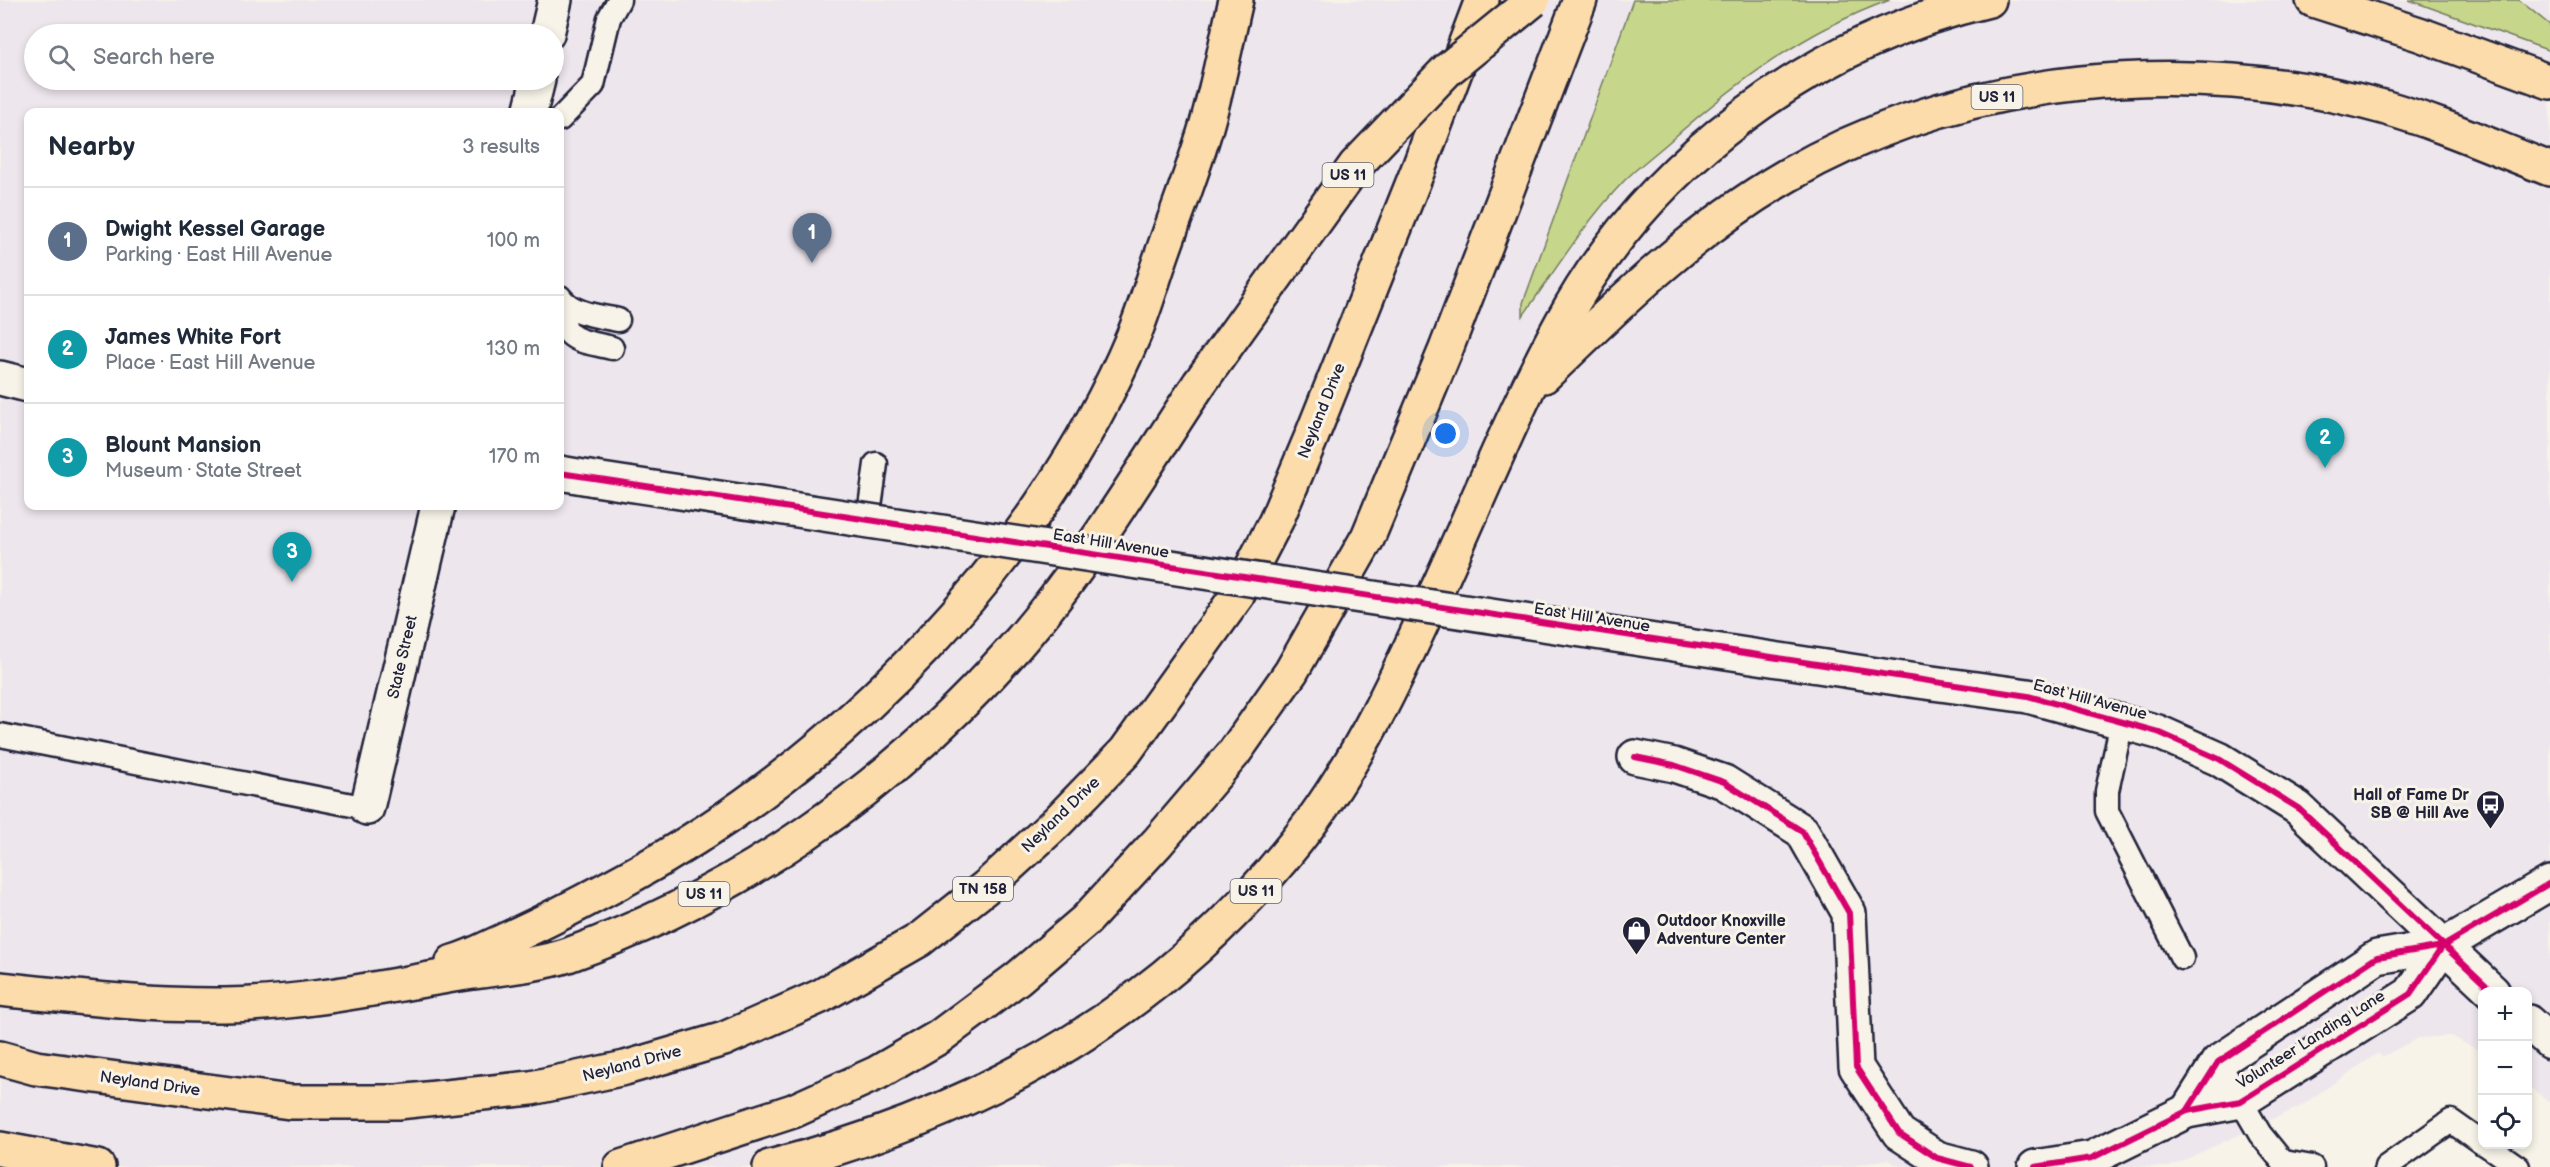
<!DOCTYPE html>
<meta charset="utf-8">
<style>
body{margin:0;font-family:"Balsamiq Sans",sans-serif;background:#f2f2f3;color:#1f2937}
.controls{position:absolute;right:18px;bottom:18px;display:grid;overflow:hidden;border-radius:12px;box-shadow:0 3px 9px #0003}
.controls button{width:54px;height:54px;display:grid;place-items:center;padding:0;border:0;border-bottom:2px solid #e0e1e3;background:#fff;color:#1f2937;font:30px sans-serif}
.you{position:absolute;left:1446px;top:434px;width:21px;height:21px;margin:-15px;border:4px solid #fff;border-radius:50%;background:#1a73e8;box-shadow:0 0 0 9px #1a73e833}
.badge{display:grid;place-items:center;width:39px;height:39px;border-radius:50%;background:#1a73e8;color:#fff;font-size:20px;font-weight:700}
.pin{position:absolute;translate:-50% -50px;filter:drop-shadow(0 2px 3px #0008)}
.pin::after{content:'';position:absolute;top:32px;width:21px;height:18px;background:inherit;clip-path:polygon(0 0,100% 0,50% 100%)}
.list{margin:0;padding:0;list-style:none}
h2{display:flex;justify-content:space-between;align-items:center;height:78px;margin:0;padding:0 24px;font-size:26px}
h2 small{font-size:20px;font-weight:400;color:#747a83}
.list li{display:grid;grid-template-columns:39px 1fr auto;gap:18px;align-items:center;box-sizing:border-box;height:108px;padding:0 24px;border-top:2px solid #e0e1e3}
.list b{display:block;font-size:22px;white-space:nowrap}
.list p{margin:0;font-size:20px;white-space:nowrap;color:#747a83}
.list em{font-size:20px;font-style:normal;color:#747a83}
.icon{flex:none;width:33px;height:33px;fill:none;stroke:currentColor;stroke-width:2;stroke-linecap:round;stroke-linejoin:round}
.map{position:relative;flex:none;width:2550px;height:1167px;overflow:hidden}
.search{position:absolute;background:#fff;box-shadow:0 3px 9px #0003;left:24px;top:24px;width:540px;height:66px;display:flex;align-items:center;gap:15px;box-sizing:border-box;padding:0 21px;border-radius:33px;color:#747a83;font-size:22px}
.panel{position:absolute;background:#fff;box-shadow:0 3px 9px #0003;left:24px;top:108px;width:540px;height:402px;border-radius:12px}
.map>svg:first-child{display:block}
.built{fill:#ede6ed;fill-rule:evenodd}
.green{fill:#c6d68a;stroke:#747c62;stroke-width:1.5}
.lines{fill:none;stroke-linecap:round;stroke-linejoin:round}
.service-casing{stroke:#22223b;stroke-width:27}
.minor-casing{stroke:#22223b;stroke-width:38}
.tertiary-casing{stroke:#22223b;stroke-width:38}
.secondary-casing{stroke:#22223b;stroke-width:38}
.motorway-casing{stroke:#22223b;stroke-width:38}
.service{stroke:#f7f3e8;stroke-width:22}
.minor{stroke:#f7f3e8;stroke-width:33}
.tertiary{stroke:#f7f3e8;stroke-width:33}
.secondary{stroke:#f7f3e8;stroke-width:33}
.motorway{stroke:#fddcac;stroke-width:33}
.secondary-bridge-casing{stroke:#22223b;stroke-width:38;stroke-linecap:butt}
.motorway-bridge-casing{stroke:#22223b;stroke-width:38;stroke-linecap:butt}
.secondary-bridge{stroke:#f7f3e8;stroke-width:33}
.motorway-bridge{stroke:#fddcac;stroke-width:33}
.cycleway-casing{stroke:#f7f3e8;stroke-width:10}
.cycleway{stroke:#d6006c;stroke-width:6}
.labels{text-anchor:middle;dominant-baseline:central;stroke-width:6;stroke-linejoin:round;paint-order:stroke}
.shield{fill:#f7f3e8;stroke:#62616f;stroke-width:1.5}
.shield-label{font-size:15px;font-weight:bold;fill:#22223b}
.street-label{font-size:16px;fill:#22223b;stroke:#f7f3e8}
.poi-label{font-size:16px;font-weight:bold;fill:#22223b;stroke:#f7f3e8;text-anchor:end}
</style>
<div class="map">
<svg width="2550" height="1167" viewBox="0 0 2550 1167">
<rect width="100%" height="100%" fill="#f7f3e8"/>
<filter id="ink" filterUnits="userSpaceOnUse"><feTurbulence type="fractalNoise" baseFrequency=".0167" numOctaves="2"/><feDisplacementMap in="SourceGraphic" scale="12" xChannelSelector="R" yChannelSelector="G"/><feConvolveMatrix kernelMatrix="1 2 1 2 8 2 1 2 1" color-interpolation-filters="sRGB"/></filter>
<g filter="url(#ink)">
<path class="built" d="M0,0H2550V1102L2528,1086V992H2482V1052L2451,1036L2418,1038L2382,1057L2378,1053L2299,1107L2169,1167H1901L1887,1159L1849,1167H0ZM34,34H554V80H34ZM28,112H560V506H28Z"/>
<g class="green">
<path d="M1633,0H1890C1806,30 1735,83 1669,142C1654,155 1638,167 1624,181C1586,221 1555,270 1523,316V303Z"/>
<polygon points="2409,0 2519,0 2550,25 2550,51"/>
</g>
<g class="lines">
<defs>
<g id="service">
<polyline points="560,119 593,85 609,18 619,0"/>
<path d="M560,297C572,314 599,316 618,320"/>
<path d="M564,304C559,343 581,340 612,348"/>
<polyline points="868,521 876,464"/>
<polyline points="2122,722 2107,791 2107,811 2182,958"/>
<polyline points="0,735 367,808"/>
<polyline points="2218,1062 2260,1134 2287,1167"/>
<polyline points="2485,1144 2518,1167"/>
<polyline points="2284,1162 2312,1167"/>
<polyline points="2386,1167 2451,1121 2482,1143"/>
</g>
<g id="minor">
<polyline points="1635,757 1674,765 1724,782 1802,831 1849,913 1856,1067 1899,1133 1937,1158 1971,1167"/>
<polyline points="367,808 438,506"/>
<polyline points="2187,1111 2218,1062 2377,957 2443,946"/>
<polyline points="2035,1167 2092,1158 2187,1111 2241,1101 2410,994 2443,946"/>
</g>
<g id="tertiary">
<polyline points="547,34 555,0"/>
<polyline points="530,112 538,80"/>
</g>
<g id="secondary">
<polyline points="0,378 28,385"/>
<polyline points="560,473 595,479"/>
<polyline points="1903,679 2028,696 2158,732 2219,759 2298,808 2493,992"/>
<polyline points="2443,946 2550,883"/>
<polyline points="2528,1022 2550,1042"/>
</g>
<g id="motorway">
<polyline points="2313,0 2419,34 2550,82"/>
<path d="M1544,376C1620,302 1696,228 1788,175C1963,74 2190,54 2383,107C2440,123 2495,148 2550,169"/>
<path d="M453,962C472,957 489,947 507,939C549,920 589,899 629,877C838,765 1041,557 1133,337C1144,311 1152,283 1161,257C1176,214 1193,171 1206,127C1218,86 1226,42 1236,0"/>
<path d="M0,989C75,997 149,1006 224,1005C299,1004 373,989 447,976C482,970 536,966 568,955C738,894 887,790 1007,656C1081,574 1138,476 1199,384"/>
<polyline points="0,1058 36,1068 290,1102 398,1102 531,1088 625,1068 724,1039 821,996 919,940 986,887 1058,821 1125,752 1237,596 1276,521 1311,438 1418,170 1482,0"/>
<polyline points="0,1149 98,1167"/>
<polyline points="621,1167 793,1111 877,1073 939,1037 1018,978 1086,920 1158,842 1234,753 1291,672 1368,537 1446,349 1580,0"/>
<path d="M770,1167C989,1111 1176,1004 1312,821C1366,747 1404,662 1442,579C1481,493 1517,404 1562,322C1650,161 1812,42 1989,0"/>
</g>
</defs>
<use href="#service" class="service-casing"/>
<use href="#minor" class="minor-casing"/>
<use href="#tertiary" class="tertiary-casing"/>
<use href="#secondary" class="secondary-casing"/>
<use href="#motorway" class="motorway-casing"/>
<use href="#service" class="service"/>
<use href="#minor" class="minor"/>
<use href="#tertiary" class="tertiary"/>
<use href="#secondary" class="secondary"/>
<use href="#motorway" class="motorway"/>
<defs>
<polyline id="secondary-bridge" points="595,479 1903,679"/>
<polyline id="motorway-bridge" points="1199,384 1355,166 1447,70 1533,0"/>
</defs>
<use href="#secondary-bridge" class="secondary-bridge-casing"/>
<use href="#motorway-bridge" class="motorway-bridge-casing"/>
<use href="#secondary-bridge" class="secondary-bridge"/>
<use href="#motorway-bridge" class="motorway-bridge"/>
<defs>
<g id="cycleway">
<polyline points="560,473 2028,696 2158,732 2219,759 2298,808 2493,992"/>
<polyline points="1635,757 1674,765 1724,782 1802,831 1849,913 1856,1067 1899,1133 1937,1158 1971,1167"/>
<polyline points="2187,1111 2218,1062 2377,957 2443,946 2550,883"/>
<polyline points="2035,1167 2092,1158 2187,1111 2241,1101 2410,994 2443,946"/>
</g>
</defs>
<use href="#cycleway" class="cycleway-casing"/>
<use href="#cycleway" class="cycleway"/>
</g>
</g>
<defs>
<symbol id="bus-pin" viewBox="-11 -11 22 30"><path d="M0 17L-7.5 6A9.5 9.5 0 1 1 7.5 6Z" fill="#22223b" stroke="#f7f3e8"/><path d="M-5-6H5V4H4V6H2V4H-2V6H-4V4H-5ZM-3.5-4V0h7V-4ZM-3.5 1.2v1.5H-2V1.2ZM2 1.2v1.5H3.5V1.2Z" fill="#fff"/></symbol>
<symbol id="shop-pin" viewBox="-11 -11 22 30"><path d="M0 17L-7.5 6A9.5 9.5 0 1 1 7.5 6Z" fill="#22223b" stroke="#f7f3e8"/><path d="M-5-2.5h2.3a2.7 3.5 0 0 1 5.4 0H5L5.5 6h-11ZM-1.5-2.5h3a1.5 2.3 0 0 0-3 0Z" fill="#fff"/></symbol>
</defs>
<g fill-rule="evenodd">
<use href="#bus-pin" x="2474" y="788" width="33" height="45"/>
<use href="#shop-pin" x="1620" y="914" width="33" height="45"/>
</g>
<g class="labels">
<g class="shield">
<rect x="1971.5" y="85" width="51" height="24" rx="4.5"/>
<rect x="1322.5" y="163" width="51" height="24" rx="4.5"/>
<rect x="953" y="877" width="60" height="24" rx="4.5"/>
<rect x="1230.5" y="879" width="51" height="24" rx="4.5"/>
<rect x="678.5" y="882" width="51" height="24" rx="4.5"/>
</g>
<g class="shield-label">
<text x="1997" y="97">US 11</text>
<text x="1348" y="175">US 11</text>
<text x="983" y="889">TN 158</text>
<text x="1256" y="891">US 11</text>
<text x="704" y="894">US 11</text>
</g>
<g class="street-label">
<text transform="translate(1322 411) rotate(-68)">Neyland Drive</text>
<text transform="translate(1111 544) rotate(9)">East Hill Avenue</text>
<text transform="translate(1592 618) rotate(9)">East Hill Avenue</text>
<text transform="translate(403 657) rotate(-77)">State Street</text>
<text transform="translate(2090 700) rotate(15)">East Hill Avenue</text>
<text transform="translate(1061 815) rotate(-44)">Neyland Drive</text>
<text transform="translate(2311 1040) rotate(-32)">Volunteer Landing Lane</text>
<text transform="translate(632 1064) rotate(-15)">Neyland Drive</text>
<text transform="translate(150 1084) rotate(8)">Neyland Drive</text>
</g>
<g class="poi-label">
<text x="2469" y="795">Hall of Fame Dr<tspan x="2469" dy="18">SB @ Hill Ave</tspan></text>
<text x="1657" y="921" text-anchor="start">Outdoor Knoxville<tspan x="1657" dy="18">Adventure Center</tspan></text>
</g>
</g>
</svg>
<div class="controls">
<button>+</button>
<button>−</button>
<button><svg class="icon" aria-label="locate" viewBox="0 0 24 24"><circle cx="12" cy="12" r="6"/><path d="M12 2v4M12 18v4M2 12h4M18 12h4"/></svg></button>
</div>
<div class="you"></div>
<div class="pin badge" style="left:812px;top:263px;background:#5c6f8a">1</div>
<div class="pin badge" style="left:2325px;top:468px;background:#0f9aa8">2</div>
<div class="pin badge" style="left:292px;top:582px;background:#0f9aa8">3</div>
<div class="search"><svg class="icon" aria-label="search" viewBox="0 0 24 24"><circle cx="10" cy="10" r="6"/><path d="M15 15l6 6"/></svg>Search here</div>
<section class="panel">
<h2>Nearby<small>3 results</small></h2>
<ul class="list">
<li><span class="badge" style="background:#5c6f8a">1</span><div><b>Dwight Kessel Garage</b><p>Parking · East Hill Avenue</p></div><em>100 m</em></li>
<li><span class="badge" style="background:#0f9aa8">2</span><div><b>James White Fort</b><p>Place · East Hill Avenue</p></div><em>130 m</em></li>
<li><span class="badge" style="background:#0f9aa8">3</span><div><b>Blount Mansion</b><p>Museum · State Street</p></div><em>170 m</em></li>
</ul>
</section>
</div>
